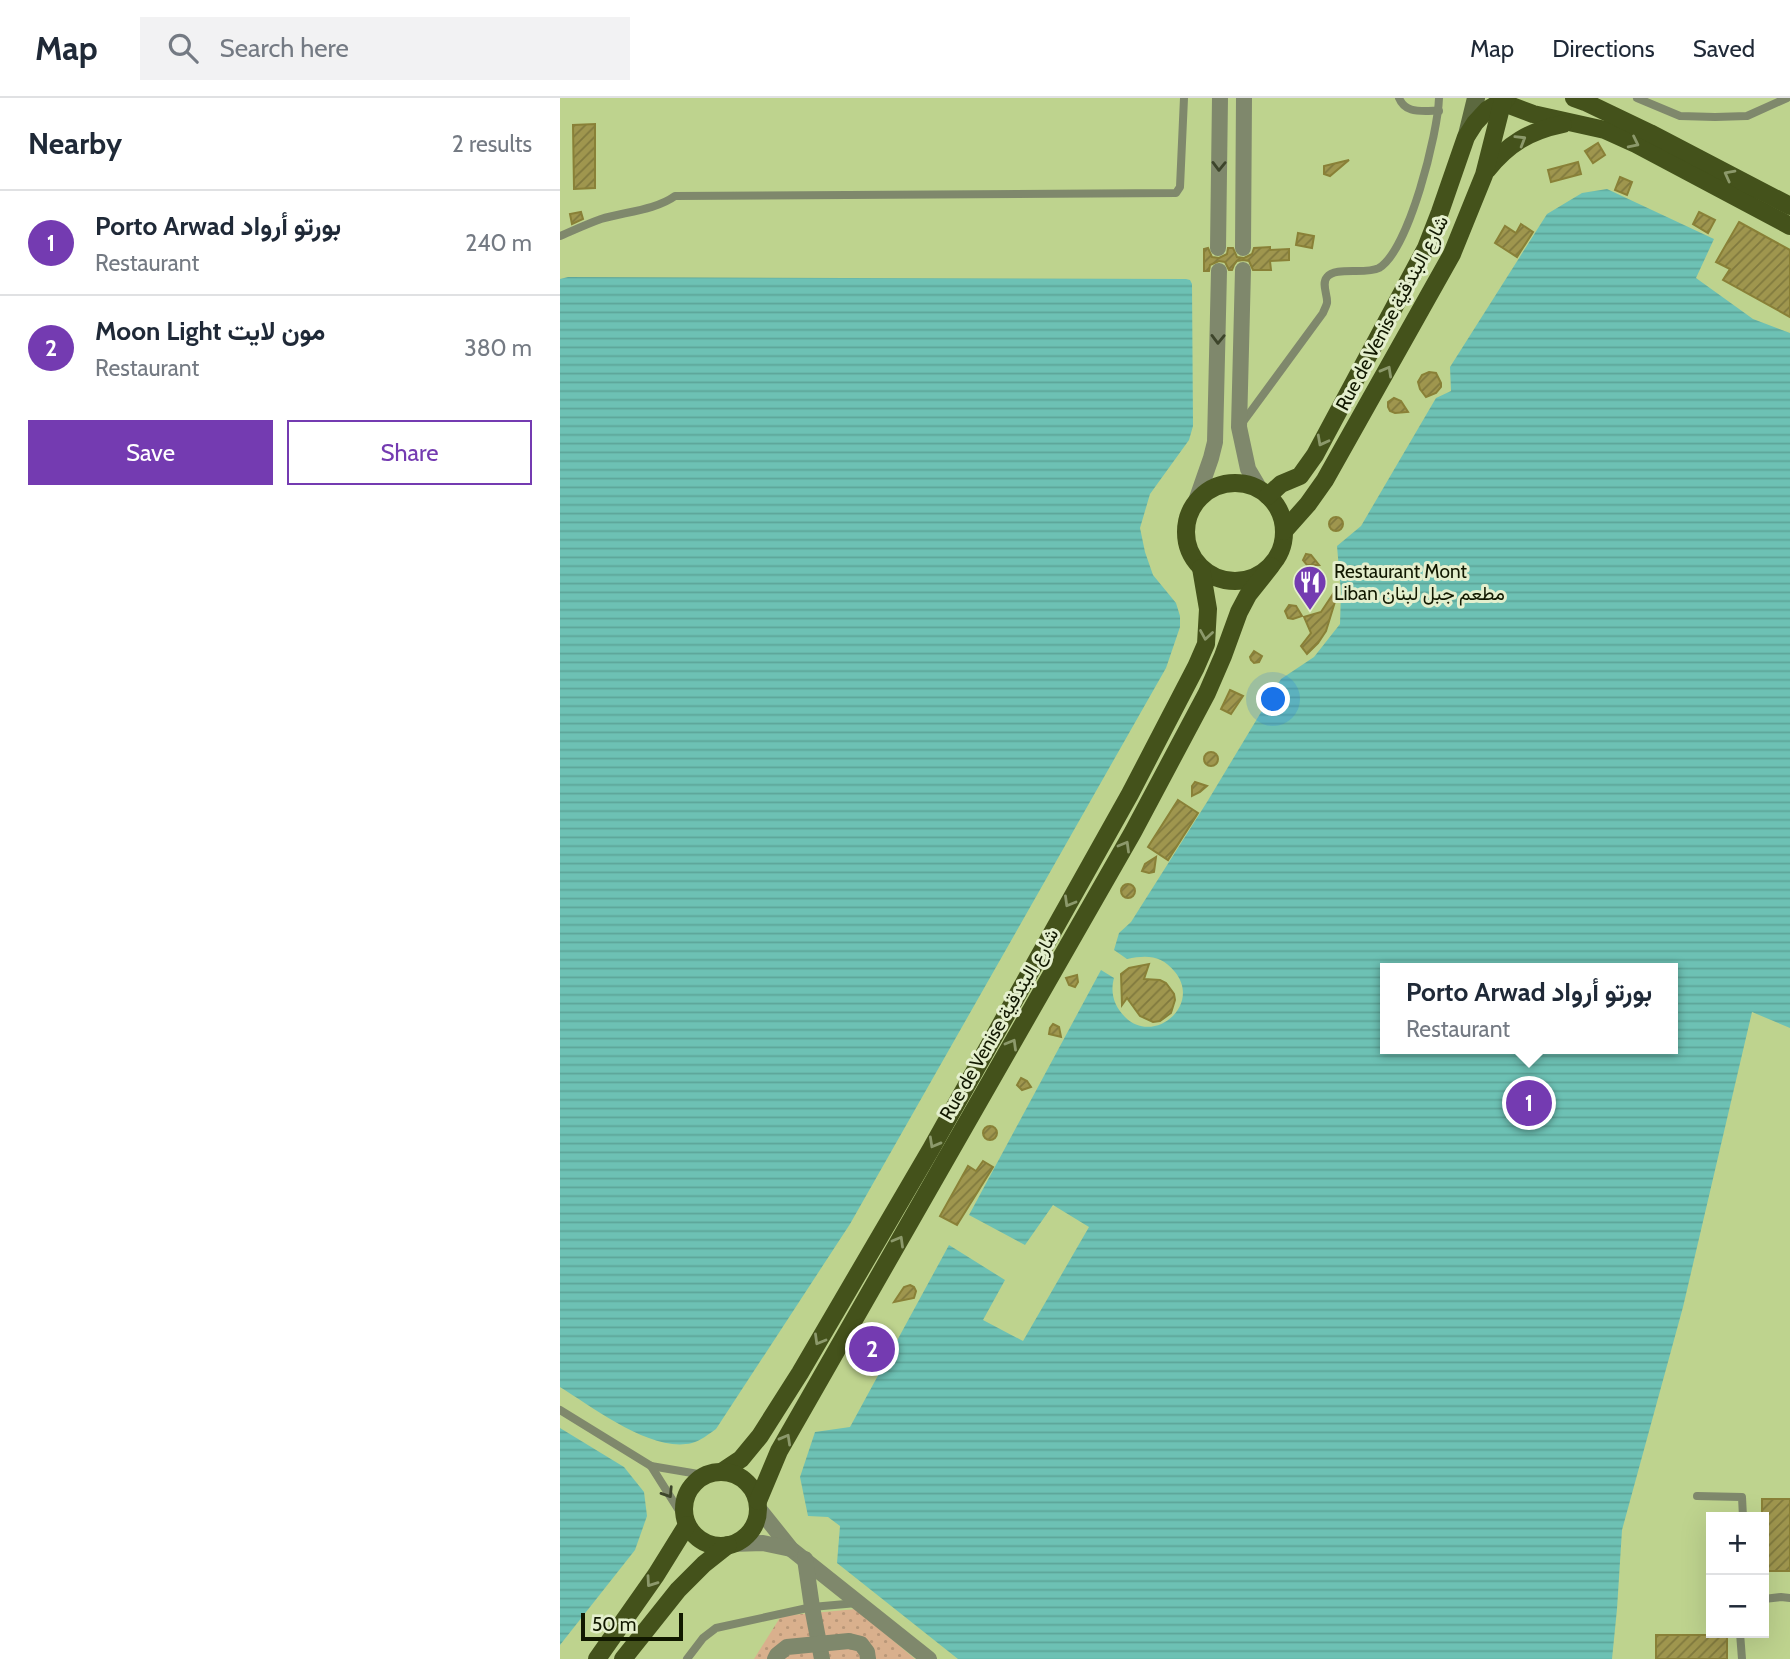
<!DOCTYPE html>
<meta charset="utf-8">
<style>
body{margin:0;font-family:Cabin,Vazirmatn,sans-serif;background:#f2f2f3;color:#1f2937}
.controls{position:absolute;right:21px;bottom:21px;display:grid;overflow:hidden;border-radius:0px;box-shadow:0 7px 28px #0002}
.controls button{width:63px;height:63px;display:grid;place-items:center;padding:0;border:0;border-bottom:2px solid #e0e1e3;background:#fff;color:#1f2937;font:35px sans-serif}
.scale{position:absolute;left:21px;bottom:18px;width:102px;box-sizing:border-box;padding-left:7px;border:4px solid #111800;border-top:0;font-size:19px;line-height:24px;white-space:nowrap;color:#111800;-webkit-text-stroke:5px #e4efcd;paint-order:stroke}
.you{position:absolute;left:714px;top:602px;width:24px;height:24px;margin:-18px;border:5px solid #fff;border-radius:50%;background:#1a73e8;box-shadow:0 0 0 10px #1a73e833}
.badge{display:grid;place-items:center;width:46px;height:46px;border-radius:50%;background:#743bb1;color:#fff;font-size:23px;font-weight:700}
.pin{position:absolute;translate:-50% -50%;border:4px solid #fff;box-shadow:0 2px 7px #0006}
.popup{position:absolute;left:820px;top:865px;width:298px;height:91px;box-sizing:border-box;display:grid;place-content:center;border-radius:0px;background:#fff;filter:drop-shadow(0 2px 5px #0005);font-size:23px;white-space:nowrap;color:#747a83}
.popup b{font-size:26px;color:#1f2937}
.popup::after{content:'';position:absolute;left:50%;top:100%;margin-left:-14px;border:14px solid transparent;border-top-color:#fff}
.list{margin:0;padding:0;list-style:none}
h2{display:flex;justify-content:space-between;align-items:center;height:91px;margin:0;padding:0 28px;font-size:30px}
h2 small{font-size:23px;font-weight:400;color:#747a83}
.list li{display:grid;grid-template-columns:46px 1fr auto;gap:21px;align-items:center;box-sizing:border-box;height:105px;padding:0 28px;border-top:2px solid #e0e1e3}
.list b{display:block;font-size:26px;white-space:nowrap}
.list p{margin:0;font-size:23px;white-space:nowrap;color:#747a83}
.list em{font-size:23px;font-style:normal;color:#747a83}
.actions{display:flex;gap:14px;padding:21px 28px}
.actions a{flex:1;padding:16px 0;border:2px solid #743bb1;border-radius:0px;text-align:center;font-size:24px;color:#743bb1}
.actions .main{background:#743bb1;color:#fff}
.icon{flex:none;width:38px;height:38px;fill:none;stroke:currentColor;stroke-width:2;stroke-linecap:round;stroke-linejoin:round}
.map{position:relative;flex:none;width:1230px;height:1561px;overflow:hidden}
header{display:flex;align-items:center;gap:42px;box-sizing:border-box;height:98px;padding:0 35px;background:#fff;border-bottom:2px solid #e0e1e3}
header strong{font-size:33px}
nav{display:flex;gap:38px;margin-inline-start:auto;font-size:24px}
.search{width:490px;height:63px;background:#f2f2f3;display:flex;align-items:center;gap:18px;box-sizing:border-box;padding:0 24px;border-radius:0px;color:#747a83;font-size:26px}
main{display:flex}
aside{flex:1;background:#fff}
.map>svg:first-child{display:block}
.park{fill:url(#park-dots)}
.water{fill:url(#water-rules);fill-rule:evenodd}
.building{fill:url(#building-hatch);stroke:#898037;stroke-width:2}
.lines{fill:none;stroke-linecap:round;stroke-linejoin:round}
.lane{stroke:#7f886c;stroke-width:8}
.street{stroke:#7f886c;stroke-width:16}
.secondary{stroke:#5c693f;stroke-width:18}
.primary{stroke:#44521b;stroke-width:18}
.oneway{stroke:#8c996b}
.oneway2{stroke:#3d452b}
.labels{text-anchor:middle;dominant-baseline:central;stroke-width:6;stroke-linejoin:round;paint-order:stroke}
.street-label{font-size:19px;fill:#111800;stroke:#e4efcd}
.poi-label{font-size:19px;fill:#111800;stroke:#e4efcd;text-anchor:start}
</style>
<header>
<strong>Map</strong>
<div class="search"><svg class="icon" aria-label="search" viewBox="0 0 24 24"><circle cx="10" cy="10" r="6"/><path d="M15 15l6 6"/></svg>Search here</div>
<nav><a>Map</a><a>Directions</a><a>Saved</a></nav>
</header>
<main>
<aside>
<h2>Nearby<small>2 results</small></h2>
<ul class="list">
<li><span class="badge">1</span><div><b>Porto Arwad بورتو أرواد</b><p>Restaurant</p></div><em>240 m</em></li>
<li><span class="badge">2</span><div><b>Moon Light مون لايت</b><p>Restaurant</p></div><em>380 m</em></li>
</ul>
<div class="actions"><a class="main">Save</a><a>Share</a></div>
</aside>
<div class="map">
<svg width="1230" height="1561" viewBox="0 0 1230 1561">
<defs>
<pattern id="park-dots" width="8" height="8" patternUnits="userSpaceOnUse" patternTransform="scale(1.75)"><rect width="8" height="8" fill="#d9b08d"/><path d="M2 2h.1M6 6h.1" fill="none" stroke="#b99778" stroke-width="1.8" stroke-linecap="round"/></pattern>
<pattern id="water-rules" width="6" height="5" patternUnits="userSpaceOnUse" patternTransform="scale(1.75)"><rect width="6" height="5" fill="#6dc1b4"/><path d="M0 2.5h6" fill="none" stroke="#5da599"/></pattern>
<pattern id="building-hatch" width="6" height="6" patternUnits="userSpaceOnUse" patternTransform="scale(1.75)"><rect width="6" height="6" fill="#9f964e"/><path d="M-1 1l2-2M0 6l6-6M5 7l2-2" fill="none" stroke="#80793e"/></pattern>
</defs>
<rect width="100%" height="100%" fill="#bed38e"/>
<polygon class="park" points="296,1511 355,1561 194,1561 221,1518"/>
<g class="water">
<path d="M1047,91L1154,141L1136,180L1193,221L1230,235V930L1192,914L1123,1209L1062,1432L1057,1511L1052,1561H398L277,1465L280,1428L268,1419L248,1418L240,1379L255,1334L290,1329L389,1147L445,1182L423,1222L463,1243L529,1129L493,1107L465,1147L409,1117L541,872L554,880C550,895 554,908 565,919C594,948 642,907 615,874C601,857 587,857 567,861L554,852L559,835L571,824L647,704L721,581L754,559L780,526L781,494L777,448L801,428L876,300L891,293L890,269L987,116L1022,95ZM1112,870V951H825V870Z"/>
<path d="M8,179L626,181L630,182L632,186L633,328L629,342L590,396L580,430L585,454L593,477L616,505L620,518V529L606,570L290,1126L156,1331C149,1336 140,1343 132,1345C92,1355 34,1310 0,1289V181Z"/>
<polygon points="0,1330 64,1369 84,1394 87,1418 75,1452 0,1547"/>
</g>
<g class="building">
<polygon points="35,26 35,90 14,91 13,27"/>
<polygon points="1038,45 1045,57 1033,65 1025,53"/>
<polygon points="789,62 770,78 764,76 764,68"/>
<polygon points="1018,64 1021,76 991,84 988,72"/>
<polygon points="1060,79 1072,84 1067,97 1055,92"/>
<polygon points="21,114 23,121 12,126 10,116"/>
<polygon points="1139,114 1155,122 1148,135 1133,126"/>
<polygon points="1179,124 1230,152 1230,219 1163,182 1170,171 1156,164"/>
<polygon points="961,126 973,134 957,159 935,145 945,128 956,135"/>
<polygon points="738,135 754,138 752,150 736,147"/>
<polygon points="710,149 710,152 729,151 729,162 710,163 711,172 693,172 689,163 683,162 677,163 674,167 672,172 669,172 665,164 659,163 650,167 649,173 644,173 644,151 648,150 652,159 659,160 667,156 668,150 673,150 677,159 684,160 692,156 694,150"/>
<polygon points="869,274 876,275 881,285 881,289 876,295 866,299 860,291 858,284 862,277"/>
<polygon points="834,300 841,303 848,314 835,315 830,313 828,309 828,304"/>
<circle cx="776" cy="426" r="7"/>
<polygon points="746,456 751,457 759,467 747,467 743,462"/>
<polygon points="775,493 778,494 766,533 758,545 747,556 741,548 751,535 744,519 761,514"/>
<polygon points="729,507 736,508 742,518 733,521 728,520 725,513"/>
<polygon points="694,553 702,558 699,564 694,565 691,562 690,559"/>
<polygon points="670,592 683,598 671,616 661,611"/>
<circle cx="651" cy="661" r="7"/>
<polygon points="635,684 647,688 640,694 632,698 632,688"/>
<polygon points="618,702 638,715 608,762 588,749"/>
<polygon points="596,759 594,774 589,775 582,773 585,766"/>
<circle cx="568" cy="793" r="7"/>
<polygon points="589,866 584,881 600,882 606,885 614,896 615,902 611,915 600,923 593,924 580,918 567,900 562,907 561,876 569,870"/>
<polygon points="517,877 518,884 515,889 509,887 506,880"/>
<polygon points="493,926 499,929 501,939 489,936 490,930"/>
<polygon points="461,980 467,983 471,989 462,992 457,987"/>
<circle cx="430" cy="1035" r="7"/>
<polygon points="423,1063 433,1069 397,1127 380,1118 408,1068 416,1073"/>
<polygon points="350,1187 354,1189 356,1193 354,1200 334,1204 344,1189"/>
<polygon points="1202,1401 1230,1401 1230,1473 1204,1473 1204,1419 1202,1419"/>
<rect x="1096" y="1537" width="71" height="24"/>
</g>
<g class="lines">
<g class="lane">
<path d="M839,0C846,17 863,12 879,13"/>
<polyline points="1077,0 1120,18 1155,19 1187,18 1227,0"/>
<path d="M0,138C14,132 27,126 41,121C64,114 96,112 115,98L616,95L620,89L624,0"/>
<path d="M683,324L763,215C764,212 766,209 767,205C768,197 761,186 767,179C775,168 806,177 819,170C849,152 878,35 879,0"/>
<polyline points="0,1312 91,1368 144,1377"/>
<polyline points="91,1368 125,1422"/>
<polyline points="1137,1398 1182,1399 1183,1419"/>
<polyline points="1204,1501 1221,1499 1230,1500"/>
<polyline points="1180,1535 1182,1561"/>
<polyline points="127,1561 143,1540 156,1530 252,1509 297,1505"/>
</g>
<g class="street">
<polyline points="658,150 660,0"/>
<polyline points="683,150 684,0"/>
<polyline points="683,172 679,329 688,371 701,393"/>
<polyline points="635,406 651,360 655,344 659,173"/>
<polyline points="199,1411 231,1451 369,1561"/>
<polyline points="172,1446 203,1445 231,1451"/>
<polyline points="245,1461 252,1509 262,1561"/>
<polyline points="215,1561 217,1557 227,1549 289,1543 301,1546 307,1554 308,1561"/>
</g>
<polyline class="secondary" points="907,37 916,0"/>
<g class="primary">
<polyline points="942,0 952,8 973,16 1045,32 1076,46 1230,128"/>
<polyline points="1014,0 1025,4 1090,35 1230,108"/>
<path d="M927,72C948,46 969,33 1003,26"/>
<circle cx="675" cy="434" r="49"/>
<polyline points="708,398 721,386 740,378 755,357 866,150 880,114 906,39 915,25 927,12 947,0"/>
<polyline points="724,433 748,406 765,382 892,156 924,77 943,2"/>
<polyline points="163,1373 181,1361 200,1338 240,1275 371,1051 570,696 636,569 646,546 648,511 641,470"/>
<circle cx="161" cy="1411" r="37"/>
<polyline points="198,1403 219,1353 573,734 647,595 663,558 679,514 688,497 711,468"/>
<polyline points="37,1561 96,1477 127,1427"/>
<polyline points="63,1561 118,1492 144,1466 168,1447"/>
</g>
</g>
<defs><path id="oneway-chevron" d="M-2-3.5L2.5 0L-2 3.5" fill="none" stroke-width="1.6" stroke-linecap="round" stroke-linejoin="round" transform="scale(1.75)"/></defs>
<g class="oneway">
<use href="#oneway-chevron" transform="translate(961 42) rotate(-31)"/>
<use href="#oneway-chevron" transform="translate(1074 45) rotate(26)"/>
<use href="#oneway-chevron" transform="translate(1169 77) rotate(-152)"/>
<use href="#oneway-chevron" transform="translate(827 273) rotate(-61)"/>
<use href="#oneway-chevron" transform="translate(762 343) rotate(118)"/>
<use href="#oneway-chevron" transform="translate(646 537) rotate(99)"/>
<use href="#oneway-chevron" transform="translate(565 748) rotate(-60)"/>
<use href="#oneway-chevron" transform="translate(509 804) rotate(120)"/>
<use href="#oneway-chevron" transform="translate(452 946) rotate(-60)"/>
<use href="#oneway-chevron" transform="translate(374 1045) rotate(119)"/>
<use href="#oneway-chevron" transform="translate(339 1143) rotate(-60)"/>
<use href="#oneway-chevron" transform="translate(259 1242) rotate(120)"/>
<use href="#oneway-chevron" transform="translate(226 1341) rotate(-61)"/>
<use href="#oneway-chevron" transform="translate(91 1484) rotate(125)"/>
</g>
<g class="oneway2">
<use href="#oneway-chevron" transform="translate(659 68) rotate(91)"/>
<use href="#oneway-chevron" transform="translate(658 241) rotate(91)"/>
<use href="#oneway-chevron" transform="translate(108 1395) rotate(57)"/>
</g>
<defs>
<symbol id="restaurant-pin" viewBox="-11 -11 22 30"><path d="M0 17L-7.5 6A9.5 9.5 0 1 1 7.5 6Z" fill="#743bb1" stroke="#e4efcd"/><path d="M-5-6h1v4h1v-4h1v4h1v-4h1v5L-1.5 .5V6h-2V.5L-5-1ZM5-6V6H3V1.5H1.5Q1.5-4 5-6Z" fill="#fff"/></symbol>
</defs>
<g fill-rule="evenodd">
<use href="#restaurant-pin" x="731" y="465" width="38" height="52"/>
</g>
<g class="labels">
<g class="street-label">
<text transform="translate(832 215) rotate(-62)">Rue de Venise شارع البندقية</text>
<text transform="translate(439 926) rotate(-60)">Rue de Venise شارع البندقية</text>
</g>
<g class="poi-label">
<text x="774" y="473">Restaurant Mont<tspan x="774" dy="22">Liban مطعم جبل لبنان</tspan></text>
</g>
</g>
</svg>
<div class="controls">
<button>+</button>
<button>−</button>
</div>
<div class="scale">50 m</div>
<div class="you"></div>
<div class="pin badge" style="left:969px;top:1005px">1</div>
<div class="popup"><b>Porto Arwad بورتو أرواد</b>Restaurant</div>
<div class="pin badge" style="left:312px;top:1251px">2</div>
</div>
</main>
